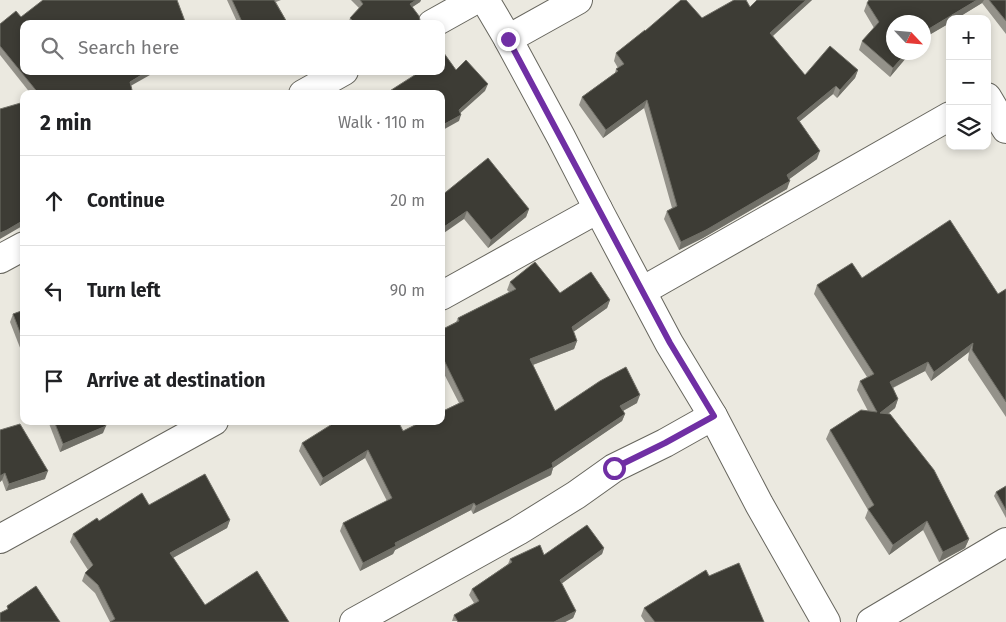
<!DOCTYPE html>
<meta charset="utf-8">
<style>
body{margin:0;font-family:"Fira Sans",sans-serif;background:#f2f2f2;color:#202124}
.controls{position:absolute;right:15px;top:15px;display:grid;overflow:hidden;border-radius:10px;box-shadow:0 2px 8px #0003}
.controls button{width:45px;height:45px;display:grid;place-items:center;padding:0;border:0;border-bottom:1px solid #e0e0e0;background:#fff;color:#202124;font:25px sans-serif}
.compass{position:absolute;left:886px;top:15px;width:45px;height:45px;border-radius:50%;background:#fff;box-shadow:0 2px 8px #0003;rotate:116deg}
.stop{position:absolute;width:15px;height:15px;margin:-11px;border:4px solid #702fa4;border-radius:50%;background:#fff}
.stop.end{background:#702fa4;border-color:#fff;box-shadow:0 1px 5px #0008}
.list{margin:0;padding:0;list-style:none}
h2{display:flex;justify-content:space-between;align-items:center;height:65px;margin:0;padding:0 20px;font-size:21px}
h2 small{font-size:16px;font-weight:400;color:#757577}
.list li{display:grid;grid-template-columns:32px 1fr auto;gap:15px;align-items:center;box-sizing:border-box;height:90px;padding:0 20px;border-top:1px solid #e0e0e0}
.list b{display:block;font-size:19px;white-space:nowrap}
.list em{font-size:16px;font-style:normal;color:#757577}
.icon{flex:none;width:28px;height:28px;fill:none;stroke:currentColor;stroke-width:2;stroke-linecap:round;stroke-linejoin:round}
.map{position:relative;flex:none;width:1006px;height:622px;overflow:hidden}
.search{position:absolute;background:#fff;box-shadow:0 2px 8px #0003;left:20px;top:20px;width:425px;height:55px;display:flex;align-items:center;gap:12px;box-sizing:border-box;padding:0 18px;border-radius:10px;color:#757577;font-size:19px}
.panel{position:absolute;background:#fff;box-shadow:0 2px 8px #0003;left:20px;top:90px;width:425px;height:335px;border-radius:10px}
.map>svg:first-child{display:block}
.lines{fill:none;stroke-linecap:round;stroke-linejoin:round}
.minor-casing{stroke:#67665e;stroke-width:30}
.tertiary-casing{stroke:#67665e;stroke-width:30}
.minor{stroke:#fff;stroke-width:28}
.tertiary{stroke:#fff;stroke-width:28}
.wall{fill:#94928a}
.shaded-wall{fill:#717068}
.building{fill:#3d3c35;stroke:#717068}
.route{stroke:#702fa4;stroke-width:6}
</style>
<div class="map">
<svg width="1006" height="622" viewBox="0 0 1006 622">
<rect width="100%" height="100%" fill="#ebe9e0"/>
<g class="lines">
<defs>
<g id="minor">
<polyline points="432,24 475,0"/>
<polyline points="508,39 578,0"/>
<polyline points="303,94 344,71"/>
<polyline points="987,97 1006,129"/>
<polyline points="0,259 24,246"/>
<polyline points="642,291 950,116"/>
<polyline points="441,296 598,209"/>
<polyline points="0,539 214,421"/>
<polyline points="354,622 518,531 576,495 614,468 665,443 713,416"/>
</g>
<g id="tertiary">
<polyline points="485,0 508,39 561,137 598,209 669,343 713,416 759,504 826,622"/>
<polyline points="871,622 1006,542"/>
</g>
</defs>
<use href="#minor" class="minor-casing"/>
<use href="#tertiary" class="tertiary-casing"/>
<use href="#minor" class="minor"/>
<use href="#tertiary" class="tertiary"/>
</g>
<g class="wall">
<polygon points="227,0 281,0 276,2 288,24 238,24"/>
<polygon points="351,0 421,0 420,2 412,7 421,24 348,24 350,18 359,8"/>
<polygon points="812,0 773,36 805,75 858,70 855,78 837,98 833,94 799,122 817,159 789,179 787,189 703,238 679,250 664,219 667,211 672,208 644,108 603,138 579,105 582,97 615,73 616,69 618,68 614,61 616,53 645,31 702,18"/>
<polygon points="869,0 1006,0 1006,34 982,3 924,38 894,52 911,52 890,77 859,50 862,41 874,28 864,11 867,3"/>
<polygon points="21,17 131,86 133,94 31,94 0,55 0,24"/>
<polygon points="441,196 529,209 526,217 488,248 464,219"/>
<polygon points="862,278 998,294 1006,289 1006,417 968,360 969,352 931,381 925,371 893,388 898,399 895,408 888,414 969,539 965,548 939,562 923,530 889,555 865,518 868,510 826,439 830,430 868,411 857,390 860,381 867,377 814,294 817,285"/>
<polygon points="510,282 560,293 610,300 607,308 573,332 577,341 574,349 533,365 555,411 637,403 623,411 625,414 622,421 553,468 551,475 473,514 471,510 395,550 393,554 360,571 340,531 343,523 387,501 365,458 320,486 299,451 302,443 403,431 459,403 441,368 441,330 456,322 458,318 509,292 507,290"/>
<polygon points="24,310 24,358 10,322 13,314"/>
<polygon points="48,421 104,421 103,433 60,452"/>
<polygon points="0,430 45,479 6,491 2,480 0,482"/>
<polygon points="1006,486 1006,518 994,496 996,492"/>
<polygon points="149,505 230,520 227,528 173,558 205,605 289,622 110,622 95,593 82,581 85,573 88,570 70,542 73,534 99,521"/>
<polygon points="604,548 602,554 561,584 576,611 573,618 565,622 452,621 454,615 474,603 469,595 472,589 508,564 510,559"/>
<polygon points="709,576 764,622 645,622 641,616 644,608"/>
</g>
<g class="shaded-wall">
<polygon points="416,0 421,0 420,2 408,10 410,4"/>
<polygon points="806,0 812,0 767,41 770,33"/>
<polygon points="977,0 984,0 982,3 956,19 950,19 950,23 924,38 924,33 927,30"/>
<polygon points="907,52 911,52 890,77 893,68"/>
<polygon points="858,70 855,78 837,98 840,90"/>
<polygon points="148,71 157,71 127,88 130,82"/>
<polygon points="488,84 485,91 456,117 459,110"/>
<polygon points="836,86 833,94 794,126 797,118"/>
<polygon points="647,100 644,108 603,138 606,130"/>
<polygon points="461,115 459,121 441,131 441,126"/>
<polygon points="820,151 817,159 784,183 787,175"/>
<polygon points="790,181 787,189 703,238 679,250 681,242"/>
<polygon points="529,209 526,217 488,248 491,240"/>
<polygon points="467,211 464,219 441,235 441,229"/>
<polygon points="24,220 24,225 0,239 0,233"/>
<polygon points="610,300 607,308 569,335 572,327"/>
<polygon points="577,341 574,349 527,367 530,359"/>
<polygon points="973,343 969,352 931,381 934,372"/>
<polygon points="928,362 925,371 886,391 890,382"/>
<polygon points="640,395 637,403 617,414 620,406"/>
<polygon points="898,399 895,408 877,422 880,413"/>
<polygon points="625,414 622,421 553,468 551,475 473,514 476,506 552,463"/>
<polygon points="106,426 103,433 60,452 63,444"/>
<polygon points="368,450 365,458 320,486 323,478"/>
<polygon points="48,471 45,479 6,491 9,484"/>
<polygon points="5,473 2,480 0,482 0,476"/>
<polygon points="474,503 471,510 395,550 393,554 360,571 363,563 395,543"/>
<polygon points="230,520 227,528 167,561 170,553"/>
<polygon points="927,521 923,530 889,555 893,545"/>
<polygon points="969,539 965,548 939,562 943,552"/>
<polygon points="604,548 602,554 557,587 560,580"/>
<polygon points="576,611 573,618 565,622 554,622"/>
</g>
<g class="building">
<polygon points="43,0 177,0 186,24 24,24 24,71 148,71 130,82 133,94 39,94 0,46 0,24 16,11 21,17"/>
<polygon points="232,0 274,0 288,24 243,24"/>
<polygon points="360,0 416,0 410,4 419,16 421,24 390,24 388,21 385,24 356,24 350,18 363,4"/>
<polygon points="681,0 686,0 702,18 734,0 746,0 750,7 757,0 806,0 770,33 805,75 830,46 858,70 840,90 836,86 797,118 820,151 787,175 790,181 706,230 681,242 667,211 677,206 647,100 606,130 582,97 618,71 616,69 624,64 616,53 645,30 645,31"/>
<polygon points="869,0 977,0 927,30 924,33 924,22 894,22 894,52 907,52 893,68 862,41 879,22 867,3"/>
<polygon points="989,0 1006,0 1006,21"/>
<polygon points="441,49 456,70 466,60 488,84 459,110 461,115 441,126 441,94 385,94 421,71 441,71"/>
<polygon points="24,102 24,220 7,230 0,233 0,109"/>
<polygon points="488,158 529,209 491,240 467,211 441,229 441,196"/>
<polygon points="950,220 998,294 1006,289 1006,402 972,350 973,343 934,372 928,362 890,382 898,399 880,413 890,414 934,470 969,539 943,552 927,521 893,545 868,509 874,505 830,430 861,410 877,412 860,381 874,374 817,285 852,263 862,278"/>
<polygon points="535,262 560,293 591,272 610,300 572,327 577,341 530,359 555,411 600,381 626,367 640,395 620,406 625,414 552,463 553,467 476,506 474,503 395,543 396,546 363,563 343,523 392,498 368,450 323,478 302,443 337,421 398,421 403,431 423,421 441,421 441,412 464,401 441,354 441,330 459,321 458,318 516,289 510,282"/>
<polygon points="24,310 24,343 13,314"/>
<polygon points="54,421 104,421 106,426 63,444"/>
<polygon points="20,424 48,471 9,484 5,473 0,476 0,430"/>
<polygon points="205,474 230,520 170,553 205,605 257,571 289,622 110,622 115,619 98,585 85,573 93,565 73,534 97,518 99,521 142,493 149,505"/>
<polygon points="1006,486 1006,510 996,492"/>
<polygon points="587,525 604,548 560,580 576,611 554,622 458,622 454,615 479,601 472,589 512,562 510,559 540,545 544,555"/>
<polygon points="739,563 764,622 655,622 644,608 706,570 709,576"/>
<polygon points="36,586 60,622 0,622 0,613 8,609 7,606"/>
</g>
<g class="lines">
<polyline class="route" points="508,39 670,343 714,416 665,443 614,468"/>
</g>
</svg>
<div class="controls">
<button>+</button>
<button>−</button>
<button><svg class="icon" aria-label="layers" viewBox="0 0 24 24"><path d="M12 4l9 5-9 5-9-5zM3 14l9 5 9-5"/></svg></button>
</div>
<svg class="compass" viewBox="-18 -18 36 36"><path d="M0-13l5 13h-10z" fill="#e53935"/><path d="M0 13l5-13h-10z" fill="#757577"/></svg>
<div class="stop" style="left:614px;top:468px"></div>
<div class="stop end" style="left:508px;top:39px"></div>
<div class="search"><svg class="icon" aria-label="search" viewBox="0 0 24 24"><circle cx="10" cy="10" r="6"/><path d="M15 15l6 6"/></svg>Search here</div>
<section class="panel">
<h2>2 min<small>Walk · 110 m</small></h2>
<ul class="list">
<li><svg class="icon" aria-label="ahead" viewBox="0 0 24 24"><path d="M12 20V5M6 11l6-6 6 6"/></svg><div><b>Continue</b></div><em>20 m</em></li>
<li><svg class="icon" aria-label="left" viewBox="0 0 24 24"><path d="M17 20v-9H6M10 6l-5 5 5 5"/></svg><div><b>Turn left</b></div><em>90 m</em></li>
<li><svg class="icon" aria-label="arrive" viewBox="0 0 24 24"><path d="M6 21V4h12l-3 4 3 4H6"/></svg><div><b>Arrive at destination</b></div></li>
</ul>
</section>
</div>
